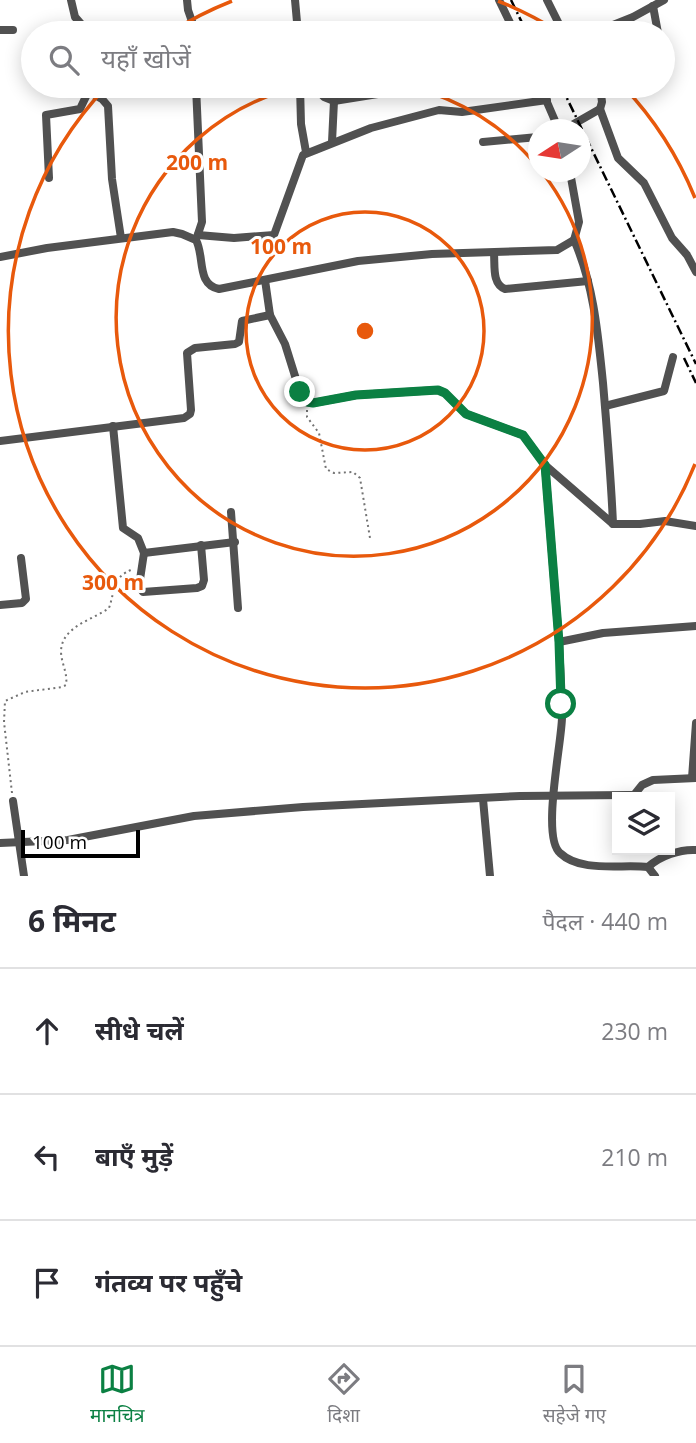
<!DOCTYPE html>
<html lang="hi">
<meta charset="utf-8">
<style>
body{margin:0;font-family:"Open Sans","Noto Sans Devanagari",sans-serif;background:#f2f2f3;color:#2b2b33}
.controls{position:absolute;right:21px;bottom:21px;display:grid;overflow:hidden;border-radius:0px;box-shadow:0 4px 18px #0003}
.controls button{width:63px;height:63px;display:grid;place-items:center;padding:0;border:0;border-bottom:2px solid #e1e1e2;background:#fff;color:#2b2b33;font:35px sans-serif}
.compass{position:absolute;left:528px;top:119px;width:63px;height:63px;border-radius:50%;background:#fff;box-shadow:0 4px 18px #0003;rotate:258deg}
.scale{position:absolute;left:21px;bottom:18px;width:119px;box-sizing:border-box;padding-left:7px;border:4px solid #000;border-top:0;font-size:19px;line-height:24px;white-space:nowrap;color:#000;-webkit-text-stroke:5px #fff;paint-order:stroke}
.stop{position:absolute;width:21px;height:21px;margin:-16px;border:5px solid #0b8043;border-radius:50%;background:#fff}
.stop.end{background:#0b8043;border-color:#fff;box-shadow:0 2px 7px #0008}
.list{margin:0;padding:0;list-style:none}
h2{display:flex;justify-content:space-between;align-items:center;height:91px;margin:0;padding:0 28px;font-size:30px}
h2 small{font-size:23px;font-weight:400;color:#7c7c81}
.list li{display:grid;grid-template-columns:46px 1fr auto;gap:21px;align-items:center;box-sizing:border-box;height:126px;padding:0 28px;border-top:2px solid #e1e1e2}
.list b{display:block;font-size:26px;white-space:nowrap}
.list em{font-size:23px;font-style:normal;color:#7c7c81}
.icon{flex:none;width:38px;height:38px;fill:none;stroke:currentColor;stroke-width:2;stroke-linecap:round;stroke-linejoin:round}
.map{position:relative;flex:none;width:696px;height:876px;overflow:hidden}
.search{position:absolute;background:#fff;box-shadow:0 4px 18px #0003;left:21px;right:21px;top:21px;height:77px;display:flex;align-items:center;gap:18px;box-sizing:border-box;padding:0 24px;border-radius:38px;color:#7c7c81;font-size:26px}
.sheet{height:469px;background:#fff}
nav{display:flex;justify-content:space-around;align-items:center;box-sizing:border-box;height:98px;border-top:2px solid #e1e1e2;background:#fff;font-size:19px;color:#7c7c81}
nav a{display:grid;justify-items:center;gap:4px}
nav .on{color:#0b8043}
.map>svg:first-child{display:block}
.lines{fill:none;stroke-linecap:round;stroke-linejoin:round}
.path{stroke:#737373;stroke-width:2;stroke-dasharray:2 3.5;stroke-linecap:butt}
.minor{stroke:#515151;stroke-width:8}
.rail{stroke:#000;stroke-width:2.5;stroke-dasharray:10 3.5 2 3.5;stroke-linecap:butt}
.route{stroke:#0b8043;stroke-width:9}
.ring{fill:none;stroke:#e8590c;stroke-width:3.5}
.centre{fill:#e8590c;stroke:#fff;stroke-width:3.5}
.ring-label{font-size:21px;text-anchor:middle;font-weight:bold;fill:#e8590c;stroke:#fff;stroke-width:6;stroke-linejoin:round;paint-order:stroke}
</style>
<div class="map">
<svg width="696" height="876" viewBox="0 0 696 876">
<rect width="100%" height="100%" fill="#fff"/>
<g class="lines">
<g class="path">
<polyline points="307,410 307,417 319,433 326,469 334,473 353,472 360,478 370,538"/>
<path d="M12,793L4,722L5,701L25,692L62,687L66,685C68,673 61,663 61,651C62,626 93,620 109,608C116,588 111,578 133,569"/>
</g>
<g class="minor">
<polyline points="71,0 75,17 89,33"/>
<polyline points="187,0 188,10 196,33"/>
<polyline points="295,0 298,33"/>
<polyline points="499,0 515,33"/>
<polyline points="547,0 562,30 581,33"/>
<polyline points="653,6 658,33"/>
<polyline points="0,30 13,30"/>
<polyline points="593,33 633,17 664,0"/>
<polyline points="196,86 202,222 197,237"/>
<polyline points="300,86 301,124 306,152"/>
<polyline points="313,86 324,97 334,101 384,93"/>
<polyline points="540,86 559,130"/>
<polyline points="90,92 102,99 108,106 112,179 121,238"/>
<polyline points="601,92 640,91 644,90 645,86"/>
<polyline points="600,109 618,158 644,183 672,238 687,255 696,272"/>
<polyline points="569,130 572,125 600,109 602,102 600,86"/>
<polyline points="332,142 334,101"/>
<polyline points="483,142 538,137"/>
<polyline points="49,178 46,115 80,109 91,86"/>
<polyline points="198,235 234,238 274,235 303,155 371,128 439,110 462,112 547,100"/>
<path d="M574,240C594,285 598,335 603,383C607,430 611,477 613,524L545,465L559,642L603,633L696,626"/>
<path d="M494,254C495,266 492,284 505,289L588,281"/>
<path d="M0,257L47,248L173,232L182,234L196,240C205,257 196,284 219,289L358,261L432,254L557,250L574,240L579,222L570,172"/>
<polyline points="265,280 270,315 285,344 300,392 307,402 313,403 356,395 438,390 445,393 466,414 523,435 545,465"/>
<polyline points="605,406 664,391 673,357"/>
<polyline points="113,426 123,528 138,538 144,553 235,542"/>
<polyline points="0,441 184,418 190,414 191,410 187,353 195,348 235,344 239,342 242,321 270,315"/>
<polyline points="231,512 238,608"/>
<polyline points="613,524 640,524 665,521 696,526"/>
<polyline points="144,553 139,586 143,592 197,588 202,586 204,580 201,545"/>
<polyline points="0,605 22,603 26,599 21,558"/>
<path d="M559,642C560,667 562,692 562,717C562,742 541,837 560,853C581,873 621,864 648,867L655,876"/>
<polyline points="692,778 696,723"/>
<polyline points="483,799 490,876"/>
<polyline points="13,801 24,876"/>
<polyline points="0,843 68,840 194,816 303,807 520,796 627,795 634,795 642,785 653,780 696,778"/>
<path d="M648,867C660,856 680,849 696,850"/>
</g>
<g class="rail">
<polyline points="511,0 527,33"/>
<polyline points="561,86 696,364"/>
<polyline points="684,358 696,383"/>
</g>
</g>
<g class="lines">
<polyline class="route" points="300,392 307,402 313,403 356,395 438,390 445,393 466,414 523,435 545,465 559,642 561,704"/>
</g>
<g class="ring">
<circle cx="365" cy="331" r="119"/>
<path d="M542 172A238 238 0 1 1 538 167"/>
<path d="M695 464A356 356 0 1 1 107 86M171 32A356 356 0 0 1 232 1M498 1A356 356 0 0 1 559 32M623 86A356 356 0 0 1 695 198"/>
</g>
<circle cx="365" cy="331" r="10" class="centre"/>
<g class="ring-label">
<text x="197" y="170">200 m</text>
<text x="281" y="254">100 m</text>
<text x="113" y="590">300 m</text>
</g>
</svg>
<div class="controls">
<button><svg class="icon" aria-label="layers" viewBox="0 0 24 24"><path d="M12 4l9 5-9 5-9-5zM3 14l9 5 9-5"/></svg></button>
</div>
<svg class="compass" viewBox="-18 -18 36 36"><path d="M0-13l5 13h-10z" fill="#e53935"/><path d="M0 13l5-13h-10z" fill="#7c7c81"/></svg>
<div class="scale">100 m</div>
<div class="stop" style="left:561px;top:704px"></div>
<div class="stop end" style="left:300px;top:392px"></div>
<div class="search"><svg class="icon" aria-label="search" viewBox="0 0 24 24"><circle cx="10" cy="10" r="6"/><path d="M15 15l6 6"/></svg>यहाँ खोजें</div>
</div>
<section class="sheet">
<h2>6 मिनट<small>पैदल · 440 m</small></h2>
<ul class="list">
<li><svg class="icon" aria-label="ahead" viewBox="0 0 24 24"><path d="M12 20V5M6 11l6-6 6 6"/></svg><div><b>सीधे चलें</b></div><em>230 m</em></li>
<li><svg class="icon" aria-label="left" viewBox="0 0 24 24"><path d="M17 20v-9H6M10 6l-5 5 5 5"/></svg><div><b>बाएँ मुड़ें</b></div><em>210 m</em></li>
<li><svg class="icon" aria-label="arrive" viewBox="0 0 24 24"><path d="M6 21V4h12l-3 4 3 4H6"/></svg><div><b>गंतव्य पर पहुँचे</b></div></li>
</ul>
</section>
<nav>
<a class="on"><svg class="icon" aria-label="map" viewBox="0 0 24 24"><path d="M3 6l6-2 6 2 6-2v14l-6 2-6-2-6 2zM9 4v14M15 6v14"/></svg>मानचित्र</a>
<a><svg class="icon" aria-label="directions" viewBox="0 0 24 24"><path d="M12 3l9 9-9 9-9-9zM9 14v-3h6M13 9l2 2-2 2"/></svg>दिशा</a>
<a><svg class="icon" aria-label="saved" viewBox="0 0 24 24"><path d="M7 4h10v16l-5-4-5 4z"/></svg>सहेजे गए</a>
</nav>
